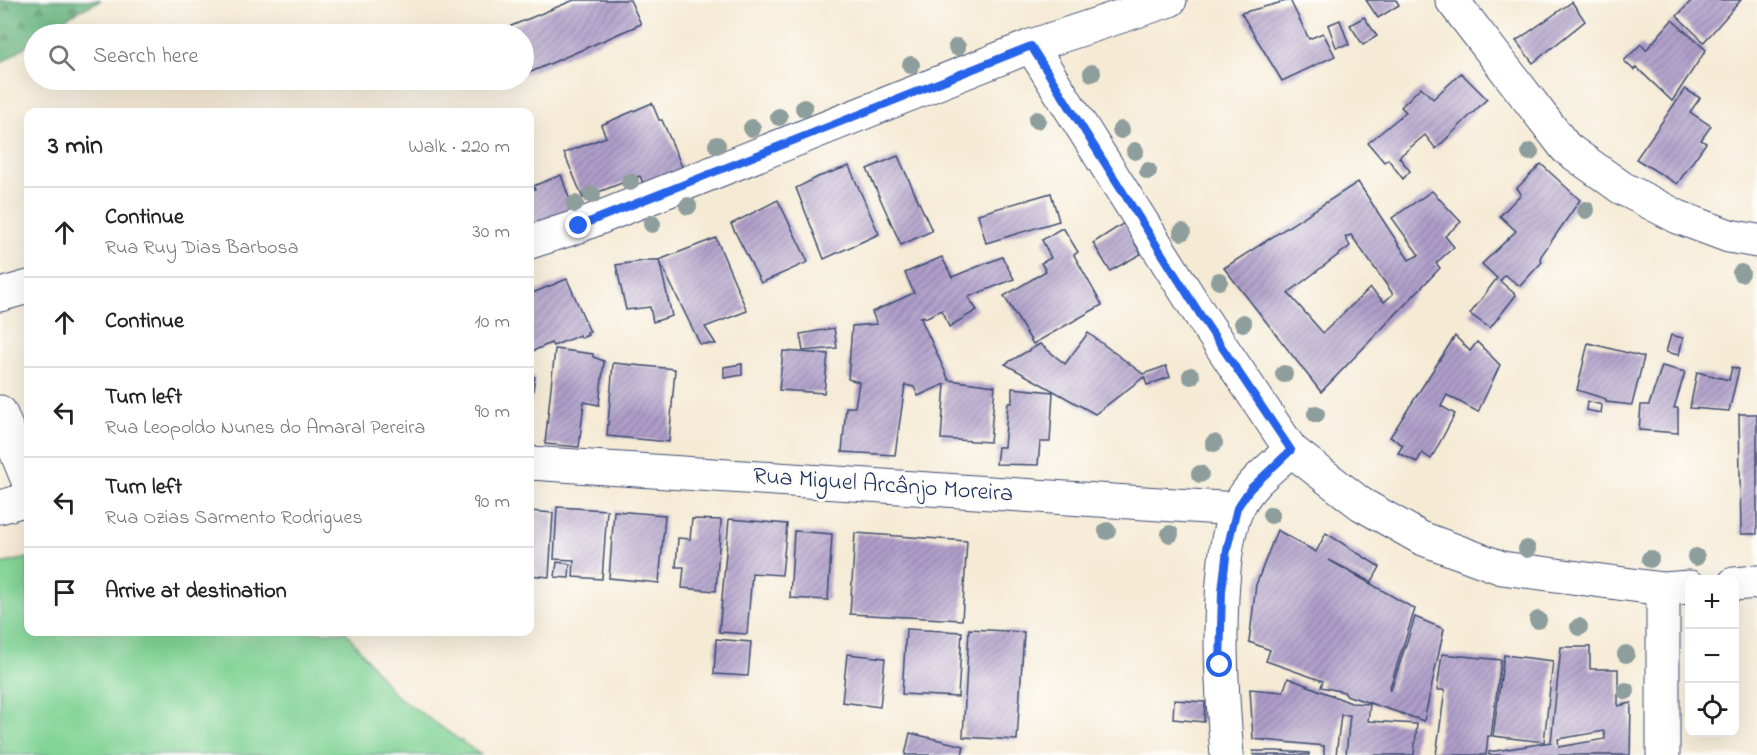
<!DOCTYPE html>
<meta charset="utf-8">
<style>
body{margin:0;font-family:"Indie Flower",sans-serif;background:#f6f6f6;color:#222}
.controls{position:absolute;right:18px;bottom:18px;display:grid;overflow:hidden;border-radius:12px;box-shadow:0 6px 24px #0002}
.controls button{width:54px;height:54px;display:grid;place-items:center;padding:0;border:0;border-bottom:2px solid #e0e0e0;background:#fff;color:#222;font:30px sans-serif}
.stop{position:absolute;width:18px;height:18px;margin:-14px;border:4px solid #2563eb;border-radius:50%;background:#fff}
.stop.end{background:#2563eb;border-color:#fff;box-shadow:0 2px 6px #0008}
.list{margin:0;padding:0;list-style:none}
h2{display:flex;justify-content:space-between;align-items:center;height:78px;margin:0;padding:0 24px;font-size:26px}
h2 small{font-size:20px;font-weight:400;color:#767676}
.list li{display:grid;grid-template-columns:39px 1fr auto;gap:18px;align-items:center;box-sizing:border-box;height:90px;padding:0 24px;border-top:2px solid #e0e0e0}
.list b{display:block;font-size:22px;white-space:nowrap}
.list p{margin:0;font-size:20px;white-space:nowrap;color:#767676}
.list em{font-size:20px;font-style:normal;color:#767676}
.icon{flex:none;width:33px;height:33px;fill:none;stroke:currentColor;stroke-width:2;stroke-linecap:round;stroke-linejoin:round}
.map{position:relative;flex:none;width:1757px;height:755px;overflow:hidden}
.search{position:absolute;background:#fff;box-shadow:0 6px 24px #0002;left:24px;top:24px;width:510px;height:66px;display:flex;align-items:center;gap:15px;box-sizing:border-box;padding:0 21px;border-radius:33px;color:#767676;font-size:22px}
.panel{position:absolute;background:#fff;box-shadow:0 6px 24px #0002;left:24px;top:108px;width:510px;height:528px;border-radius:12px}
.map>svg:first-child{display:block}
.green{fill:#81d395;stroke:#4e817a;stroke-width:1.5}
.forest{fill:url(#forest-firs);stroke:#42726e;stroke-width:1.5}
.building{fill:url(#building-hatch);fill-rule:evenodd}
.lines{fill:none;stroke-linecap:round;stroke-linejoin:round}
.minor-casing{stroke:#3c4b70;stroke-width:35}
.minor{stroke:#fff;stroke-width:33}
.tree{fill:#8e9e9c}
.route{stroke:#2563eb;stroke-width:8}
.labels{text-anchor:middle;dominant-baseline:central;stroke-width:6;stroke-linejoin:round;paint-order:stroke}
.street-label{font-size:24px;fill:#1b2f5e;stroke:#fdfcf7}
</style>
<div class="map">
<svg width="1757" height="755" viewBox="0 0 1757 755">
<defs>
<pattern id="forest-firs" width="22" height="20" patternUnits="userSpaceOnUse" patternTransform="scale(1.5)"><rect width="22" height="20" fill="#68b57e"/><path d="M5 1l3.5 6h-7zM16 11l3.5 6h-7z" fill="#55946a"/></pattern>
<pattern id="building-hatch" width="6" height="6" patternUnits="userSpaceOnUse" patternTransform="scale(1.5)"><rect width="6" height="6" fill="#af9ec9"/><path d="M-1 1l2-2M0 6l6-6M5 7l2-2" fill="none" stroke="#8e81a6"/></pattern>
</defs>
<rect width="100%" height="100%" fill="#fdfcf7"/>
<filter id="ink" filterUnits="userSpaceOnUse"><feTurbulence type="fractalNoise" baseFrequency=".0167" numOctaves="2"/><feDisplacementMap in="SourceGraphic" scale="12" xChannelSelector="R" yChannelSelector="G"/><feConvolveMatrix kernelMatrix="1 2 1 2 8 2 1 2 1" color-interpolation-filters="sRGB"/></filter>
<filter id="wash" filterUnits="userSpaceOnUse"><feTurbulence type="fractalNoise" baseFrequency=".008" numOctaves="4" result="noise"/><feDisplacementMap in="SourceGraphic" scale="24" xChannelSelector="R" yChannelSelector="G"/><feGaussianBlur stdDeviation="1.35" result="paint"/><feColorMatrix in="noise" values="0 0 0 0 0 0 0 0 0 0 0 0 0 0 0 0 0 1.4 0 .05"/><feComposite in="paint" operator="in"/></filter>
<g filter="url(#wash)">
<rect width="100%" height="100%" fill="#f5ead4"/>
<polygon class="green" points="28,558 28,632 346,632 394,694 481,755 0,755 0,564"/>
<polygon class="forest" points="0,0 101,0 69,16 43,34 34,34 34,40 0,64"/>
<g id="blocks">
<g class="building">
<polygon points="574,0 630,0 641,24 524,75 524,34 507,34 513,32 511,26"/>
<polygon points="1290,0 1309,39 1323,33 1335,56 1282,81 1241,13"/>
<polygon points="1366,0 1396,0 1399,5 1378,18"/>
<polygon points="1692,0 1741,0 1704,42 1677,16"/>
<polygon points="1572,2 1585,21 1533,63 1516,41"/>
<polygon points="1364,17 1377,36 1363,45 1350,25"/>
<polygon points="1340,20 1349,45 1336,47 1328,25"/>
<polygon points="1672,20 1706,50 1672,101 1636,67 1634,70 1624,61 1641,44 1646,50"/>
<polygon points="1461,73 1487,99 1436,149 1425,135 1399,157 1410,171 1403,179 1388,159 1384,162 1368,143 1406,112 1401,107 1421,87 1433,99"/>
<polygon points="1685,89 1700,98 1690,112 1711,126 1701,140 1706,143 1677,184 1636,159"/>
<polygon points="652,103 659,120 662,120 686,176 647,193 640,176 583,198 564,153 606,137 601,125"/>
<polygon points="898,156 932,231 901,245 867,169"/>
<polygon points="1541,164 1580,200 1541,256 1540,259 1542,262 1520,286 1505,275 1500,281 1516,295 1490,328 1470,314 1497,278 1482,264 1514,233 1516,231 1500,216 1521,194 1517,188"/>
<polygon points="849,166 879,234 824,259 796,188 818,177"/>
<polygon points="561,175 577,220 530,237 530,191 535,189 533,186"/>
<path d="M1358,182L1409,260L1419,255L1392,218L1432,191L1461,222L1445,236L1454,247L1436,263L1440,268L1321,392L1224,268ZM1351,235L1393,294L1384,302L1370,288L1323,333L1288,293L1350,246L1345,237Z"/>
<polygon points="1051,193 1059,221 986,243 978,214"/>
<polygon points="778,200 808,262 761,283 731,224"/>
<polygon points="1124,223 1141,254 1110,271 1093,243"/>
<polygon points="1060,229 1064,229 1078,252 1074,255 1102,305 1033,344 1004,296 1046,271 1041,263 1051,258 1042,240"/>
<polygon points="716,238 747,311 705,327 716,344 700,344 659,260"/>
<polygon points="942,257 952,277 1002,257 1014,279 968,297 977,310 949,327 942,310 925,318 924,316 920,317 922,318 922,321 949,380 995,386 990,442 941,439 945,384 918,396 914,387 905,385 895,455 842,452 846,407 855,407 859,382 848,379 852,326 877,324 872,312 914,293 905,273"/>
<polygon points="651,260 659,260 672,316 653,322 650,307 626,310 616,265"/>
<polygon points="567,279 590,332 587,332 588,335 581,338 580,335 553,346 551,343 533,351 530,343 530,294"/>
<polygon points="834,328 837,348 803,351 800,334"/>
<polygon points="1088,333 1143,374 1166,366 1170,377 1147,385 1144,377 1095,414 1005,364 1040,344 1065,364"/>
<polygon points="1671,335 1683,338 1679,355 1666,352"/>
<polygon points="1455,336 1470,351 1477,342 1500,365 1478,412 1447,395 1441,406 1455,414 1431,459 1422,453 1417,462 1398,453 1403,445 1390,437"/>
<polygon points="1588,343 1644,357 1632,405 1606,402 1606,399 1577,390"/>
<polygon points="555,349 593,354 593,357 604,361 599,405 584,402 579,447 545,444"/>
<polygon points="783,351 828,354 824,393 779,390"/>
<polygon points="613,363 675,369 669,442 607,436"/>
<polygon points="742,364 742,375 724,378 724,367"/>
<polygon points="1662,366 1685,372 1674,408 1678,408 1678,433 1639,430 1641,405 1649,405"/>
<polygon points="1732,367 1739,369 1729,411 1690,408 1697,372 1729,380"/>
<polygon points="530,376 535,377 531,403 530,403"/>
<polygon points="1012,388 1053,392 1050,442 1040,442 1038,465 996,464 998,447 1004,447 1008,403 1012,403"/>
<polygon points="1587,401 1602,405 1601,413 1586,410"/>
<polygon points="1739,414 1757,414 1757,534 1741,534"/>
<polygon points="557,507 607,510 602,579 573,577 574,560 554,559"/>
<polygon points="530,511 553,513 549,577 530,575"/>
<polygon points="614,511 665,515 659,583 609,578"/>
<polygon points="692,519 721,520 716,591 682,588 684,567 676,567 678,538 690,539"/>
<polygon points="729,519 787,524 782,575 752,573 747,634 719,632"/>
<polygon points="1277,530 1316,552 1326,533 1380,567 1371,583 1370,581 1329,560 1415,609 1389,690 1391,690 1415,617 1444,629 1424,721 1346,695 1344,692 1321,687 1323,681 1266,661 1270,650 1249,642 1256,585"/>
<polygon points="794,531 832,534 828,600 790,598"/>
<polygon points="855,533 967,541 962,620 850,614"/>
<polygon points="557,562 570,564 569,578 555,577"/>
<polygon points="906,629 962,632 958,697 902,694"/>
<polygon points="969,629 1024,632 1017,740 963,737"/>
<polygon points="716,639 751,642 748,676 714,674"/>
<path d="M1561,647H1590V669H1618V706L1631,703L1630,755H1489V752L1551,742ZM1604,731L1605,739L1559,747L1558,739Z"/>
<polygon points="847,654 885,658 880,707 842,702"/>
<polygon points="1442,654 1501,660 1491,736 1488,736 1486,755 1436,755 1445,690 1437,690"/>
<polygon points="1504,655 1553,661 1544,742 1493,736"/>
<polygon points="1288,678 1351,703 1370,704 1368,721 1417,724 1414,755 1346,755 1350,715 1341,715 1336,755 1324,755 1324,746 1253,739 1250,689 1283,692"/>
<polygon points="1174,700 1205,702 1204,722 1173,719"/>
<polygon points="910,733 964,746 962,755 905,755"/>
<polygon points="1253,751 1275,751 1309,753 1309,755 1254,755"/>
</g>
</g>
</g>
<g filter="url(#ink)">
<use href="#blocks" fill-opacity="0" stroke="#3c4b70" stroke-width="1.5"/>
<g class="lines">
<defs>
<g id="minor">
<polyline points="1452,0 1566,148 1622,188 1678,217 1729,236 1757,241"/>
<polyline points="1031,46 1203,319 1291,450 1361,504 1421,538 1502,568 1663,589 1690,587"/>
<polyline points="530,242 579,226 1031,46 1170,0"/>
<polyline points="0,295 28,287"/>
<polyline points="0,412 28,481"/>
<polyline points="530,463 1237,509"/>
<polyline points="0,507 28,499"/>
<polyline points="1734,584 1757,582"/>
<path d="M1227,755C1222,693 1218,632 1224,570C1226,550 1229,525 1238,507C1249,484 1272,467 1291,450"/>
<polyline points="1663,755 1663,589"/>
</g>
</defs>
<use href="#minor" class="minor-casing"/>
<use href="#minor" class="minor"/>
</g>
<g class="tree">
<circle cx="957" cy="47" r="9"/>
<circle cx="911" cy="65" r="9"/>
<circle cx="1092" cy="73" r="9"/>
<circle cx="804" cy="108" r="9"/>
<circle cx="779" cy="117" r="9"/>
<circle cx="1037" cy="120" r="9"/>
<circle cx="752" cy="128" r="9"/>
<circle cx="1121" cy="130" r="9"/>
<circle cx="717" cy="145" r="9"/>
<circle cx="1135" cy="151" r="9"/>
<circle cx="1530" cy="152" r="9"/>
<circle cx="1148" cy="171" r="9"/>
<circle cx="630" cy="182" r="9"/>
<circle cx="592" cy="195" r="9"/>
<circle cx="575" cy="204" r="9"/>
<circle cx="688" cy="206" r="9"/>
<circle cx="1586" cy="210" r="9"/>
<circle cx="652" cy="224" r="9"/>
<circle cx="1182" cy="232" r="9"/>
<circle cx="1741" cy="273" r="9"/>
<circle cx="1219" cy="281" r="9"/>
<circle cx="1243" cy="323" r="9"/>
<circle cx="1284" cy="374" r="9"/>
<circle cx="1191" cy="376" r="9"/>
<circle cx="1316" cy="414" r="9"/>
<circle cx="1214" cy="443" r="9"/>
<circle cx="1200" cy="474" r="9"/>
<circle cx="1271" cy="515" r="9"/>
<circle cx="1107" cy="531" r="9"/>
<circle cx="1170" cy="534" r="9"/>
<circle cx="1527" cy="549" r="9"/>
<circle cx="1696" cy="557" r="9"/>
<circle cx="1650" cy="559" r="9"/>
<circle cx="1538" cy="620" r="9"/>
<circle cx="1579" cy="627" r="9"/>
<circle cx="1626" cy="654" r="9"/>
<circle cx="1626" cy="691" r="9"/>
</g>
</g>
<g class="lines" filter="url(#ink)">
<polyline class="route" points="579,226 1031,46 1203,319 1291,450 1250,489 1237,508 1227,549 1222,591 1220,665"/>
</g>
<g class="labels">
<g class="street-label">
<text transform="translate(883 486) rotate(4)">Rua Miguel Arcânjo Moreira</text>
</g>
</g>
</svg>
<div class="controls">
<button>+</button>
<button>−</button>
<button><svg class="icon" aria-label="locate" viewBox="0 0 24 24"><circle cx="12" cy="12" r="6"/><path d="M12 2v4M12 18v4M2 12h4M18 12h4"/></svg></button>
</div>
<div class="stop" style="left:1220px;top:665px"></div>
<div class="stop end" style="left:579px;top:226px"></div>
<div class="search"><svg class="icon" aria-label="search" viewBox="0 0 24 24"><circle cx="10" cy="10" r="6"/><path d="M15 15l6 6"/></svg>Search here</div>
<section class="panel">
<h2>3 min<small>Walk · 220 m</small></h2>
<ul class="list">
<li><svg class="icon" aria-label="ahead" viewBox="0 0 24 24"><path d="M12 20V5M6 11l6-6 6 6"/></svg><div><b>Continue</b><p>Rua Ruy Dias Barbosa</p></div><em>30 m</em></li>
<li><svg class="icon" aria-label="ahead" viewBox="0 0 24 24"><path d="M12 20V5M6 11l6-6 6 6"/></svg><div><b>Continue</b></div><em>10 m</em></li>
<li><svg class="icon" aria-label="left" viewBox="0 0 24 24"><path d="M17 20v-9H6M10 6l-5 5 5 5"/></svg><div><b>Turn left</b><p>Rua Leopoldo Nunes do Amaral Pereira</p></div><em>90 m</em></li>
<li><svg class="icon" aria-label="left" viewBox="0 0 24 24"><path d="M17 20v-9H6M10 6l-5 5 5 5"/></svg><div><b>Turn left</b><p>Rua Ozias Sarmento Rodrigues</p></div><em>90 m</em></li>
<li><svg class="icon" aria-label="arrive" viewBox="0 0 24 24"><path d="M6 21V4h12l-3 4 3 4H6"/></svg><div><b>Arrive at destination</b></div></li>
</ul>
</section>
</div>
